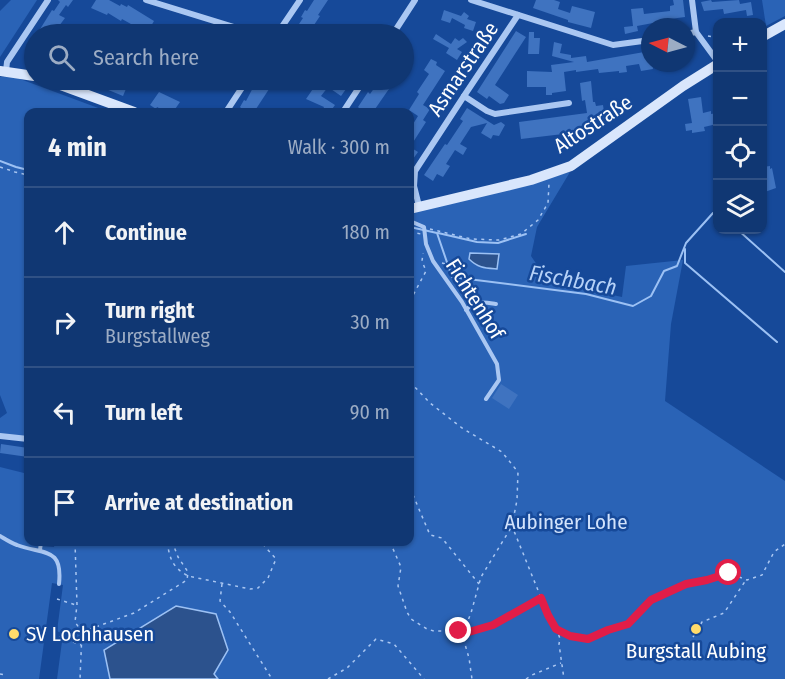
<!DOCTYPE html>
<meta charset="utf-8">
<style>
body{margin:0;font-family:"Fira Sans Condensed",sans-serif;background:#1e427b;color:#f1f3f6}
.controls{position:absolute;right:18px;top:18px;display:grid;overflow:hidden;border-radius:12px;box-shadow:0 2px 4px #0004}
.controls button{width:54px;height:54px;display:grid;place-items:center;padding:0;border:0;border-bottom:2px solid #305185;background:#103773;color:#f1f3f6;font:30px sans-serif}
.compass{position:absolute;left:641px;top:18px;width:54px;height:54px;border-radius:50%;background:#103773;box-shadow:0 2px 4px #0004;rotate:276deg}
.stop{position:absolute;width:18px;height:18px;margin:-14px;border:4px solid #e11d48;border-radius:50%;background:#fff}
.stop.end{background:#e11d48;border-color:#fff;box-shadow:0 2px 6px #0008}
.list{margin:0;padding:0;list-style:none}
h2{display:flex;justify-content:space-between;align-items:center;height:78px;margin:0;padding:0 24px;font-size:26px}
h2 small{font-size:20px;font-weight:400;color:#9cacc4}
.list li{display:grid;grid-template-columns:39px 1fr auto;gap:18px;align-items:center;box-sizing:border-box;height:90px;padding:0 24px;border-top:2px solid #305185}
.list b{display:block;font-size:22px;white-space:nowrap}
.list p{margin:0;font-size:20px;white-space:nowrap;color:#9cacc4}
.list em{font-size:20px;font-style:normal;color:#9cacc4}
.icon{flex:none;width:33px;height:33px;fill:none;stroke:currentColor;stroke-width:2;stroke-linecap:round;stroke-linejoin:round}
.map{position:relative;flex:none;width:785px;height:679px;overflow:hidden}
.search{position:absolute;background:#103773;box-shadow:0 2px 4px #0004;left:24px;top:24px;width:390px;height:66px;display:flex;align-items:center;gap:15px;box-sizing:border-box;padding:0 21px;border-radius:33px;color:#9cacc4;font-size:22px}
.panel{position:absolute;background:#103773;box-shadow:0 2px 4px #0004;left:24px;top:108px;width:390px;height:438px;border-radius:12px}
.map>svg:first-child{display:block}
.green{fill:#2a63b6}
.water{fill:#2c528d;stroke:#9cc1f4;stroke-width:1.5}
.lines{fill:none;stroke-linecap:round;stroke-linejoin:round}
.stream{stroke:#9cc1f4;stroke-width:2}
.building{fill:#3f73c0}
.path{stroke:#aac7f2;stroke-width:1.5;stroke-dasharray:3 4.5;stroke-linecap:butt}
.service{stroke:#aac7f2;stroke-width:4}
.minor{stroke:#aac7f2;stroke-width:6}
.secondary{stroke:#d9e6fc;stroke-width:10}
.route{stroke:#e11d48;stroke-width:8}
.poi-dot{fill:#ffdb6b;stroke:#164999;stroke-width:2}
.labels{text-anchor:middle;dominant-baseline:central;stroke-width:5;stroke-linejoin:round;paint-order:stroke}
.street-label{font-size:21px;fill:#fff;stroke:#164999}
.park-label{font-size:21px;fill:#d2e3fc;stroke:#164999}
.poi-label{font-size:21px;fill:#fff;stroke:#164999;text-anchor:start}
.water-label{font-size:22px;font-style:italic;fill:#b6d2f8;stroke:#164999}
</style>
<div class="map">
<svg width="785" height="679" viewBox="0 0 785 679">
<rect width="100%" height="100%" fill="#164999"/>
<g class="green">
<polygon points="11,0 37,0 0,57 0,11"/>
<polygon points="762,0 785,0 785,16 766,26"/>
<polygon points="12,76 109,112 28,112 28,441 0,434 0,418 7,413 0,395 0,77"/>
<polygon points="570,172 537,227 531,256 548,281 622,297 626,266 683,260 671,324 665,401 785,481 785,679 218,679 214,675 104,650 110,679 57,679 63,634 57,631 63,585 52,583 39,679 0,679 0,467 28,474 28,521 26,537 28,537 28,542 43,542 42,546 54,547 55,542 410,542 410,212"/>
</g>
<g class="water">
<path d="M470,253L499,254L497,269C485,268 478,268 469,259Z"/>
<polygon points="176,606 216,614 228,650 214,674 218,679 110,679 104,650"/>
</g>
<g class="lines">
<g class="stream">
<polyline points="0,161 16,167 28,170"/>
<polyline points="410,227 437,233 452,277 586,294 633,306 651,296 664,271 677,266 686,243 713,213 718,213"/>
<polyline points="738,230 785,272"/>
<polyline points="438,233 477,242 498,243 526,234"/>
<polyline points="685,249 685,263 777,342"/>
</g>
</g>
<g class="building">
<polygon points="58,0 73,0 68,7 66,5 59,15 65,18 53,34 37,34 52,10 54,11 60,2"/>
<polygon points="96,0 109,0 120,6 121,4 127,7 128,5 154,21 147,33 122,19 121,21 108,13 107,15 91,8"/>
<polygon points="314,0 328,0 318,15 320,16 312,28 311,26 306,34 287,34 292,27 294,28 297,27 303,18 301,17 305,10 307,11"/>
<polygon points="536,0 554,0 560,2 558,9 570,13 572,6 595,12 591,28 568,22 568,20 533,8"/>
<polygon points="673,0 683,0 685,17 670,19 671,27 654,27 653,23 637,26 638,31 625,34 624,27 633,26 631,9 643,8 644,14 670,11 670,6 674,5"/>
<polygon points="711,0 712,2 739,0 740,4 751,2 753,15 747,16 746,10 724,14 723,9 704,11 701,2"/>
<polygon points="444,10 461,16 464,12 469,16 467,19 476,22 473,31 464,28 465,25 452,18 450,23 441,20"/>
<polygon points="516,31 526,37 495,85 509,95 504,103 500,104 489,96 487,99 477,92"/>
<polygon points="529,32 534,32 534,38 540,38 539,54 528,54"/>
<polygon points="436,34 451,44 455,38 459,41 463,38 467,42 457,49 462,52 457,60 446,53 449,48 433,39"/>
<polygon points="554,42 562,44 560,53 571,55 571,58 586,56 587,62 650,51 650,63 652,63 653,69 641,71 639,64 626,66 627,72 619,73 619,71 599,73 598,69 576,72 576,70 564,72 566,91 552,93 552,95 546,95 546,87 527,87 527,71 552,72 551,65 574,62 552,56"/>
<polygon points="431,59 437,62 436,65 445,71 423,105 430,109 423,120 426,122 410,147 418,152 413,159 410,156 410,129 418,116 409,110 419,94 417,92 429,74 424,70"/>
<polygon points="84,80 117,80 128,84 123,96"/>
<polygon points="257,80 275,80 254,112 243,112 239,111 241,108 240,107 244,100 246,101"/>
<polygon points="319,80 327,80 339,85 343,80 351,80 348,84 349,85 341,96 328,87 321,96 335,105 330,112 322,112 324,107 306,99"/>
<polygon points="380,80 391,86 373,112 357,112 359,108 358,107 368,92 370,94"/>
<polygon points="591,81 593,102 595,102 596,106 603,105 605,119 596,120 597,125 579,127 580,132 521,139 519,122 587,113 585,100 582,101 580,83"/>
<polygon points="159,92 180,102 173,112 166,112 157,107 156,109 150,105"/>
<polygon points="701,97 703,113 711,111 711,114 717,113 717,124 704,127 705,131 692,133 692,130 686,131 685,124 692,123 688,99"/>
<polygon points="467,108 494,125 501,122 505,125 499,136 493,135 491,139 481,133 487,123 471,127 460,144 467,148 463,155 455,150 446,164 450,166 443,177 437,174 433,181 424,175 445,144 447,145 463,121 460,119"/>
<polygon points="770,166 770,169 772,168 776,188 762,193 762,167"/>
<polygon points="501,384 518,395 509,409 492,398"/>
<polygon points="1,444 28,448 28,457 0,453"/>
</g>
<g class="lines">
<g class="path">
<polyline points="708,36 718,38"/>
<polyline points="0,167 15,172 28,175"/>
<polyline points="430,229 471,239 499,240 521,234 538,220 548,203 549,183"/>
<polyline points="410,232 421,234"/>
<polyline points="442,263 459,267"/>
<polyline points="410,301 426,271 422,261 423,253"/>
<polyline points="410,382 430,403 462,428 502,452 518,472 517,500 512,526 548,615 557,629 560,639 559,644 564,679"/>
<polyline points="410,488 430,535 442,538 479,584"/>
<polyline points="75,542 77,605 75,622 82,632 80,679"/>
<path d="M167,542C170,559 172,567 188,576L250,589L258,588L268,578L276,559L261,542"/>
<polyline points="390,542 401,567 398,586 407,612 411,619 427,629 434,631 459,631 462,634 469,658 472,679"/>
<polyline points="222,584 220,601 230,612 272,679"/>
<polyline points="57,599 76,605"/>
<polyline points="558,629 570,636 588,640 608,630 628,624 651,600 686,584 707,580 729,573 747,580 762,575 774,552 785,544"/>
<polyline points="82,632 134,613 187,580 188,572 178,557 173,544 167,543"/>
<polyline points="463,633 471,613 481,577 512,526"/>
<polyline points="52,634 81,645"/>
<polyline points="463,634 493,625 540,598"/>
<polyline points="693,637 702,622 724,613 746,580"/>
<polyline points="0,674 5,675"/>
<polyline points="328,679 347,668 376,639 394,644 424,679"/>
<polyline points="526,679 532,675 561,663"/>
</g>
<g class="service">
<polyline points="410,221 424,227 426,244 433,261 462,302 497,364 499,380 486,399"/>
<path d="M466,310C475,300 484,302 496,304"/>
<path d="M0,536C5,539 11,543 17,545C43,555 63,546 59,584"/>
<polyline points="40,550 41,542"/>
</g>
<g class="minor">
<polyline points="146,0 256,34"/>
<polyline points="471,0 613,45 650,40"/>
<polyline points="692,0 696,32 718,62"/>
<polyline points="277,34 300,0"/>
<polyline points="393,34 415,0"/>
<polyline points="686,34 696,32"/>
<polyline points="6,71 7,62 48,0"/>
<polyline points="464,96 487,111 495,114 569,103"/>
<polyline points="226,112 247,80"/>
<polyline points="343,112 364,80"/>
<polyline points="419,206 414,186 415,171 464,96 518,15"/>
<polyline points="0,436 28,439"/>
</g>
<g class="secondary">
<polyline points="762,37 785,24"/>
<polyline points="0,71 34,76"/>
<polyline points="47,80 134,112"/>
<polyline points="410,209 531,180 571,166 683,86 718,64"/>
</g>
</g>
<g class="lines">
<polyline class="route" points="459,631 462,634 493,625 541,598 548,615 556,629 570,636 588,639 608,630 628,624 651,600 686,584 707,580 729,573"/>
</g>
<g class="poi-dot">
<circle cx="696" cy="629" r="6"/>
<circle cx="14" cy="634" r="6"/>
</g>
<g class="labels">
<g class="street-label">
<text transform="translate(463 69) rotate(-56)">Asmarstraße</text>
<text transform="translate(593 124) rotate(-33)">Altostraße</text>
<text transform="translate(475 299) rotate(58)">Fichtenhof</text>
</g>
<g class="park-label">
<text x="566" y="522">Aubinger Lohe</text>
</g>
<g class="poi-label">
<text x="26" y="634">SV Lochhausen</text>
<text x="696" y="651" text-anchor="middle">Burgstall Aubing</text>
</g>
<g class="water-label">
<text transform="translate(573 280) rotate(10)">Fischbach</text>
</g>
</g>
</svg>
<div class="controls">
<button>+</button>
<button>−</button>
<button><svg class="icon" aria-label="locate" viewBox="0 0 24 24"><circle cx="12" cy="12" r="6"/><path d="M12 2v4M12 18v4M2 12h4M18 12h4"/></svg></button>
<button><svg class="icon" aria-label="layers" viewBox="0 0 24 24"><path d="M12 4l9 5-9 5-9-5zM3 14l9 5 9-5"/></svg></button>
</div>
<svg class="compass" viewBox="-18 -18 36 36"><path d="M0-13l5 13h-10z" fill="#e53935"/><path d="M0 13l5-13h-10z" fill="#9cacc4"/></svg>
<div class="stop" style="left:729px;top:573px"></div>
<div class="stop end" style="left:459px;top:631px"></div>
<div class="search"><svg class="icon" aria-label="search" viewBox="0 0 24 24"><circle cx="10" cy="10" r="6"/><path d="M15 15l6 6"/></svg>Search here</div>
<section class="panel">
<h2>4 min<small>Walk · 300 m</small></h2>
<ul class="list">
<li><svg class="icon" aria-label="ahead" viewBox="0 0 24 24"><path d="M12 20V5M6 11l6-6 6 6"/></svg><div><b>Continue</b></div><em>180 m</em></li>
<li><svg class="icon" aria-label="right" viewBox="0 0 24 24"><path d="M7 20v-9h11M14 6l5 5-5 5"/></svg><div><b>Turn right</b><p>Burgstallweg</p></div><em>30 m</em></li>
<li><svg class="icon" aria-label="left" viewBox="0 0 24 24"><path d="M17 20v-9H6M10 6l-5 5 5 5"/></svg><div><b>Turn left</b></div><em>90 m</em></li>
<li><svg class="icon" aria-label="arrive" viewBox="0 0 24 24"><path d="M6 21V4h12l-3 4 3 4H6"/></svg><div><b>Arrive at destination</b></div></li>
</ul>
</section>
</div>
